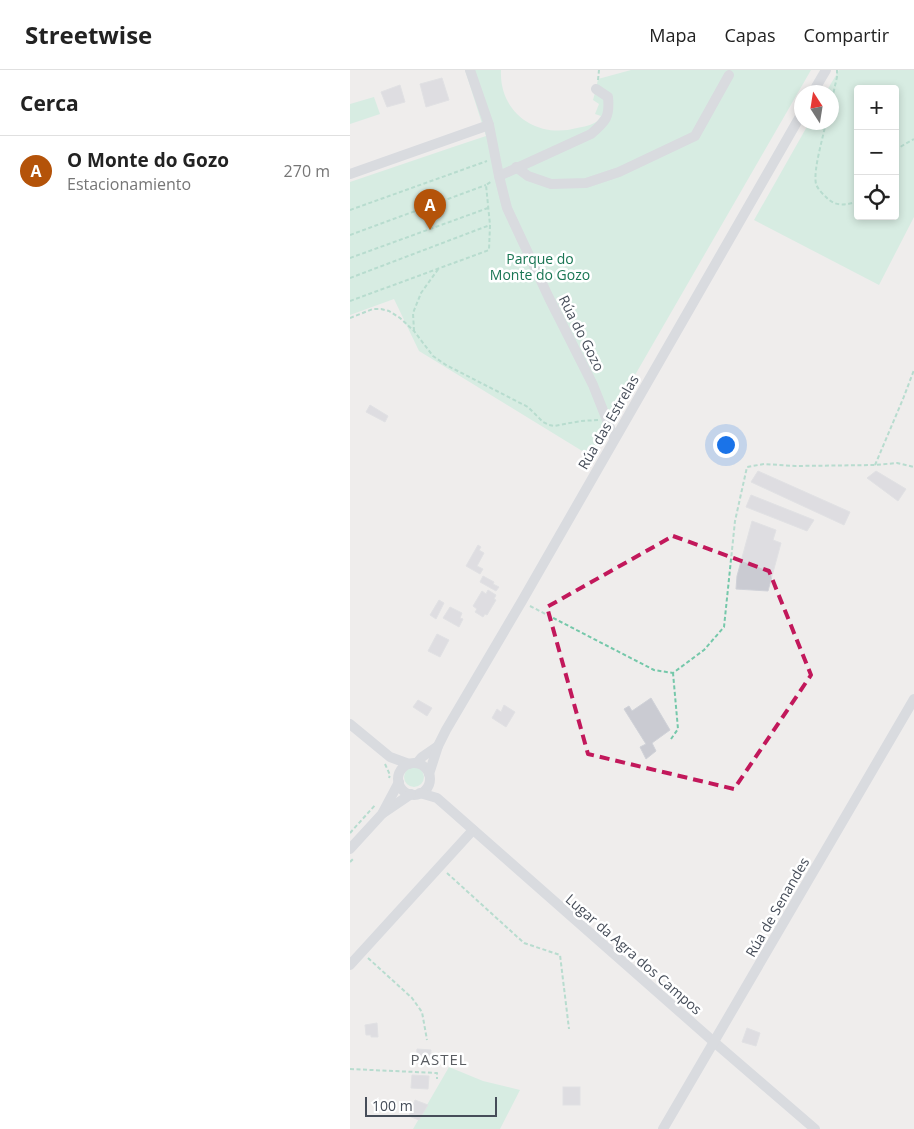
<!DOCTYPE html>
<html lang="es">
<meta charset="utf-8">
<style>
body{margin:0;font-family:"Open Sans",sans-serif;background:#f6f6f6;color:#222}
.controls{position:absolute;right:15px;top:15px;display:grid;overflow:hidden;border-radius:5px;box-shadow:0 2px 8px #0003}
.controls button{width:45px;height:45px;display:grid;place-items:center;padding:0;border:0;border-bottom:1px solid #e0e0e0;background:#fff;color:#222;font:25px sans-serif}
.compass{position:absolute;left:444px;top:15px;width:45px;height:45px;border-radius:50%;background:#fff;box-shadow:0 2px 8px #0003;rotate:348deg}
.scale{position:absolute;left:15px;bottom:12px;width:132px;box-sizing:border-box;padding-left:5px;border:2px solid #464d59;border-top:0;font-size:14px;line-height:18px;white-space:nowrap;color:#464d59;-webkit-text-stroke:4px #fff;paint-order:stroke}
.you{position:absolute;left:375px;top:374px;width:18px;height:18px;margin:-12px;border:4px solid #fff;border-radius:50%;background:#1a73e8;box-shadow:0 0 0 8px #1a73e833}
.badge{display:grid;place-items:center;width:32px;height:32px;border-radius:50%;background:#b45309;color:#fff;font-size:16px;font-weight:700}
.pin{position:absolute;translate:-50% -41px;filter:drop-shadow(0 1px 2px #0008)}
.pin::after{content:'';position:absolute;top:26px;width:18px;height:15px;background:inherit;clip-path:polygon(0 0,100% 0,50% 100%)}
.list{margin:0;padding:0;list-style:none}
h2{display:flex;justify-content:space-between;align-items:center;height:65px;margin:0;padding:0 20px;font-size:21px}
h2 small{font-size:16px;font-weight:400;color:#767676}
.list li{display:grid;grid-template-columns:32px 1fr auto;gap:15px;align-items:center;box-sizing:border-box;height:70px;padding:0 20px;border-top:1px solid #e0e0e0}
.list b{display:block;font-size:19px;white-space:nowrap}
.list p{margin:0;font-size:16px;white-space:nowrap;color:#767676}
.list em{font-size:16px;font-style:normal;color:#767676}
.icon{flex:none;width:28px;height:28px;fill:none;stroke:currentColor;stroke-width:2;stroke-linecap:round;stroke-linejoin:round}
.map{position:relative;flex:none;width:564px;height:1059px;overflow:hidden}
header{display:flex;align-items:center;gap:30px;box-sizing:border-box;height:70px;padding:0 25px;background:#fff;border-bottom:1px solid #e0e0e0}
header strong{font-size:24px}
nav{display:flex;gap:28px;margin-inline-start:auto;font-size:18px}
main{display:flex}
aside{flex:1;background:#fff}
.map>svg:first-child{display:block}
.green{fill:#bbecd5;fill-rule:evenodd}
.building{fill:#cacbd2;stroke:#d0d2d8}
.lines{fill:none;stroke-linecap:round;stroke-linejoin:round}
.path{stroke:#75c8aa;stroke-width:2;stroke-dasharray:4 2.5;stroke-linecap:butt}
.minor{stroke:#bec5ce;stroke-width:10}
.marked{fill:none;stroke:#c2185b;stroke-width:4;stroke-dasharray:10 6;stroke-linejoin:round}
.labels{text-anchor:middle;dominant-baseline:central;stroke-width:5;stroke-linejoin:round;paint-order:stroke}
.park-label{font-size:14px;fill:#1a7654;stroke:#fff}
.street-label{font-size:14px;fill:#464d59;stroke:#fff}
.neighbourhood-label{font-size:15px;letter-spacing:1px;fill:#595c61;stroke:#fff}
</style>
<header>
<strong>Streetwise</strong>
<nav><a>Mapa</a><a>Capas</a><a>Compartir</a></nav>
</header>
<main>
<aside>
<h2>Cerca<small></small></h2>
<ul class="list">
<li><span class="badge">A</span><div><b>O Monte do Gozo</b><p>Estacionamiento</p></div><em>270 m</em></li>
</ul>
</aside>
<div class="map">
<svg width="564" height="1059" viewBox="0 0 564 1059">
<rect width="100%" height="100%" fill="#efedec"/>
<g class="green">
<path d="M115,0H151C149,43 187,69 227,58C233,57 242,55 246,52C248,51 249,48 251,46L245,44L249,34L243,30L246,19L248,9L281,0H461L266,338L253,361L242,387L69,281L44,229L0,245V112L106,76L136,66Z"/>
<path d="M489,0H564V147L529,215L404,150L459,53L482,52V22H476ZM508,19H545V146H508Z"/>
<polygon points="24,27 30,44 0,54 0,34"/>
<circle cx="64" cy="707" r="10"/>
<polygon points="99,997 133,1011 170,1020 150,1059 63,1059"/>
</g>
<g class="building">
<polygon points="92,8 99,30 76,37 70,14"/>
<polygon points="50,15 55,32 37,37 31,22"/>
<polygon points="20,335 38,346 35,352 16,342"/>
<polygon points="408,401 500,442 494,455 401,412"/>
<polygon points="526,401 556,419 548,431 517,408"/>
<polygon points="401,425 464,450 457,461 396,437"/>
<polygon points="402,451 426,460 423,470 431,473 418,521 386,519 387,506"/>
<polygon points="128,475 131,477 129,480 134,483 127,496 133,499 130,504 116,496"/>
<polygon points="133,506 144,512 143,514 149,517 146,521 130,512"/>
<polygon points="138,520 146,525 144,529 146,530 137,545 135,544 133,547 125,542 127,539 123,536 132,521 136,524"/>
<polygon points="89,530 94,533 86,549 80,545"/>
<polygon points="100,537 112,543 110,548 113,549 109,557 93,548"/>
<polygon points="87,564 99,570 90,587 78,581"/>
<polygon points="301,628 320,660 302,673 306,681 296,689 290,677 296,674 274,639 279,636 282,641"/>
<polygon points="68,630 82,638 77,646 63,637"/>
<polygon points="154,635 165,642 156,657 142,648 147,639 151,642"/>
<polygon points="27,953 28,967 21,967 21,965 16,965 15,955"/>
<polygon points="397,958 410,963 406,976 392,972"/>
<polygon points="67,979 81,980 80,993 66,993"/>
<polygon points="62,1005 79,1006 78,1019 61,1018"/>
<rect x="213" y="1017" width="17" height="18"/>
<polygon points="65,1030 78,1035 69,1050 59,1046"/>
</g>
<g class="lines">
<g class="path">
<polyline points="248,10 249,0"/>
<polyline points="482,29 487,7 487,0"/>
<path d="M476,52C473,68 463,100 466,114C468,120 474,125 478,129C487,137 498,135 508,131"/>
<polyline points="545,80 564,69"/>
<polyline points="0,140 137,91"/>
<polyline points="0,165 136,115"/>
<polyline points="0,188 138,138"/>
<polyline points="0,208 140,155"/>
<polyline points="0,231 139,180 140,155 136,115 142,111"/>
<polyline points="0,248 23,239 31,239 39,241 50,248 64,261 83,286 96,295 178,337 193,352 199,355 204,356 231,351 248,350"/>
<polyline points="64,261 63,243 71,223 89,198"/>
<polyline points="525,395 553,329 564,300"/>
<polyline points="180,536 304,600 323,603 354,580 374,557 385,451 397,397 414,394 445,396 525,395 547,393 564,397"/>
<polyline points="321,669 328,659 323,603"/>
<polyline points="35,694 40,705 39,708"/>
<polyline points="0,763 26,734"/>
<polyline points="0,792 4,788"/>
<polyline points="97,803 174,873 210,885 219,959"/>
<polyline points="18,888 62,928 72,942 77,970"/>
<polyline points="0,999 87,1003 87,1009"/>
</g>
<g class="minor">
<polyline points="120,0 139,55 149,106 157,138 199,228 243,315 264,368"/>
<polyline points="463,22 476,0"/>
<polyline points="166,97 178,106 201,114 236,113 269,102 345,66 379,5"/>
<polyline points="0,104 139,55"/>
<path d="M149,106L241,64C256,51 260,47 258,27L246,19"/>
<polyline points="0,654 40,687 59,694"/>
<polyline points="67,693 72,687 88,676"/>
<circle cx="64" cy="709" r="16"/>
<polyline points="79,704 88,676 96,660 172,531 452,43"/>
<polyline points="70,723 87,728 103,742 364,972 465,1059"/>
<polyline points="33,743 61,724"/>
<polyline points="0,779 32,744 49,712"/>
<polyline points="0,895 123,760"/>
<polyline points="313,1059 564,629"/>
</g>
</g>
<path d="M0 0H564V1059H0ZM323,466L419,501L461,605L384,719L238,684L197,537Z" fill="#efedec" fill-opacity=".55" fill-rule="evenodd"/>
<path class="marked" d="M323,466L419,501L461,605L384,719L238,684L197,537Z"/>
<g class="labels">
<g class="park-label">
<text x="190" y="188">Parque do<tspan x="190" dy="16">Monte do Gozo</tspan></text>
</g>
<g class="street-label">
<text transform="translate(232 263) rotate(63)">Rúa do Gozo</text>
<text transform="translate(258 352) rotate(-60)">Rúa das Estrelas</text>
<text transform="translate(427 837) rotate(-60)">Rúa de Senandes</text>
<text transform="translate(284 884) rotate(41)">Lugar da Agra dos Campos</text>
</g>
<g class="neighbourhood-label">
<text x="89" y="989">PASTEL</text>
</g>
</g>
</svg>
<div class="controls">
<button>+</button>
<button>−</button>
<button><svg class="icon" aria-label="locate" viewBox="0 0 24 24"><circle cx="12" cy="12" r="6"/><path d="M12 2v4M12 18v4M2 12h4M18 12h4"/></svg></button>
</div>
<svg class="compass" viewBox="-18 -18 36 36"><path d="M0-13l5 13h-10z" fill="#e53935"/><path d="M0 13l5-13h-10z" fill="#767676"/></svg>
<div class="scale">100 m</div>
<div class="you"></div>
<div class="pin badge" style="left:80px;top:160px">A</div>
</div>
</main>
